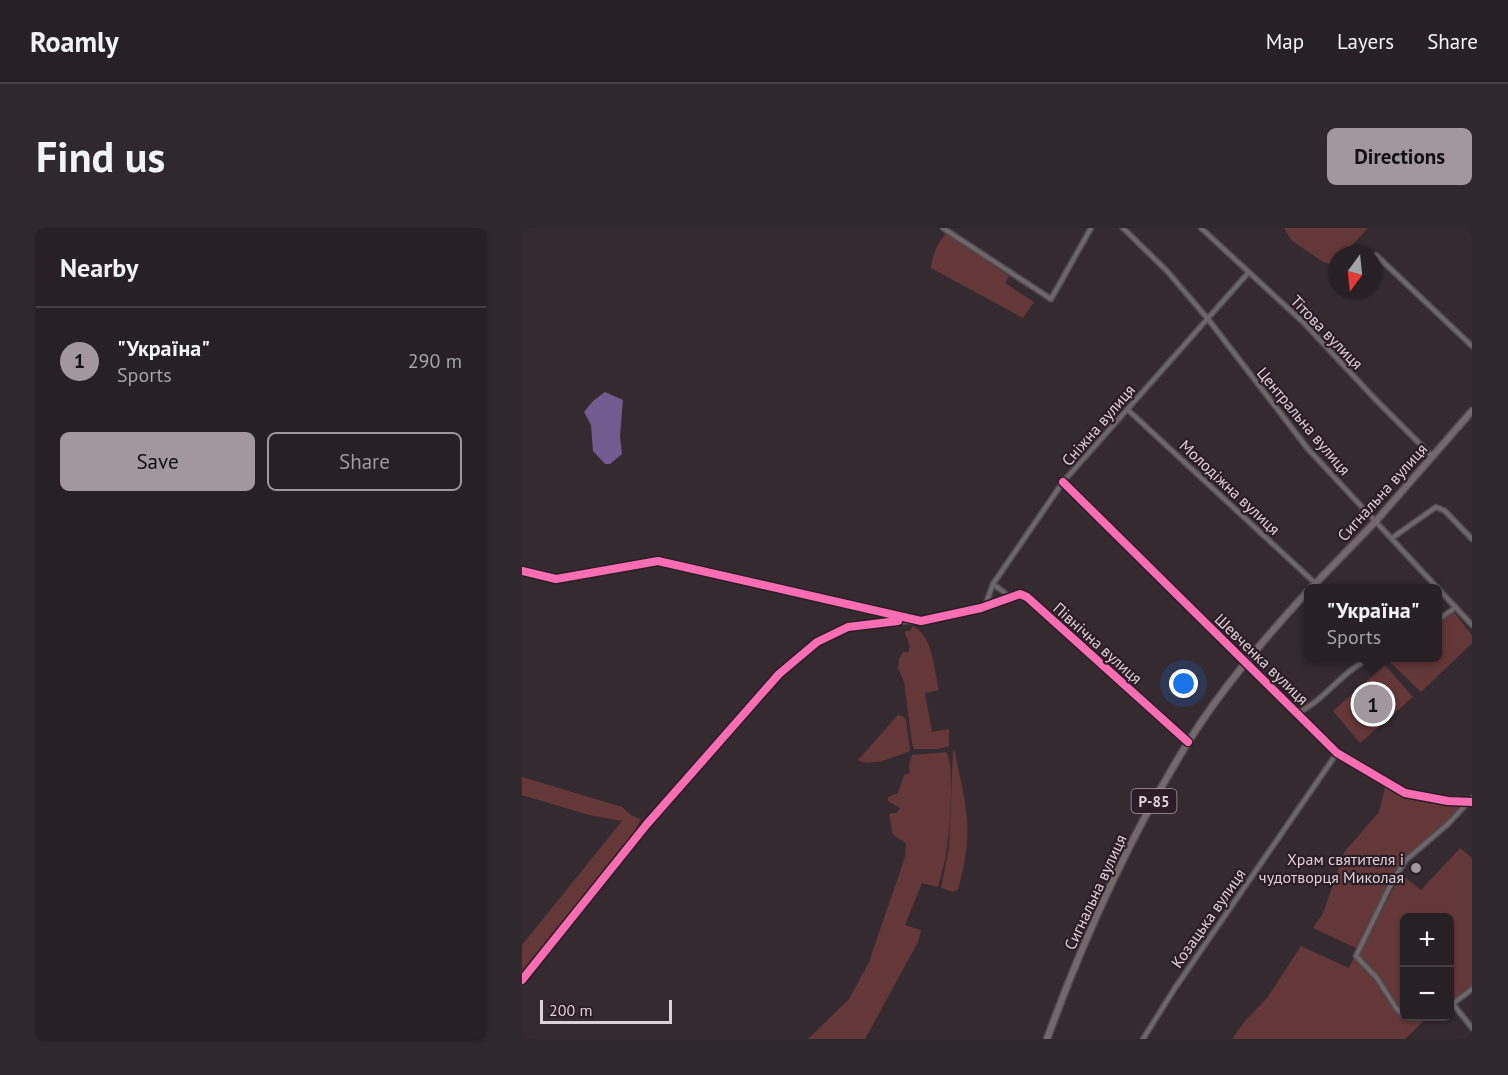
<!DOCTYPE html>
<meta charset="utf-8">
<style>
body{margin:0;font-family:"PT Sans",sans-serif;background:#2f282c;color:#f1f3f6}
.controls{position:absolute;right:18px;bottom:18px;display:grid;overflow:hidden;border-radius:9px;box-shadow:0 2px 4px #0004}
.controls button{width:54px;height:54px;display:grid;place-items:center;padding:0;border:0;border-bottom:2px solid #433e41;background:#272024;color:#f1f3f6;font:30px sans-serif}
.compass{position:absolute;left:806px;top:18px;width:54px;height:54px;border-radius:50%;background:#272024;box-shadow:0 2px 4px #0004;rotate:195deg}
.scale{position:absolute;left:18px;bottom:15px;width:132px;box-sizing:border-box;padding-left:6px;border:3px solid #dcd1d7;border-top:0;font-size:16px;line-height:21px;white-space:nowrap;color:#dcd1d7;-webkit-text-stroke:4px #2d1d27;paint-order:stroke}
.you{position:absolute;left:662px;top:456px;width:21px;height:21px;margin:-15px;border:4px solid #fff;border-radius:50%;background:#1a73e8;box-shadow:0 0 0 9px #1a73e833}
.badge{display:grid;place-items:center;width:39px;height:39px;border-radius:50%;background:#a1979d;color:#111;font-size:20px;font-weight:700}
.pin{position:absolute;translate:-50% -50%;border:3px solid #fff;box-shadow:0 2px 6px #0006}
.popup{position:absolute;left:782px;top:356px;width:138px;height:78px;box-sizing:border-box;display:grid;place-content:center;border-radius:9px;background:#272024;filter:drop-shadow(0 2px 4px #0005);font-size:20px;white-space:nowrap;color:#a4a3a6}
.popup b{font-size:22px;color:#f1f3f6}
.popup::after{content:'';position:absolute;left:50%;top:100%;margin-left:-12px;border:12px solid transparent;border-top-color:#272024}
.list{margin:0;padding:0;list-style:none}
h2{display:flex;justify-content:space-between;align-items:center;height:78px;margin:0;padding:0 24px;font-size:26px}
h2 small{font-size:20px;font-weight:400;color:#a4a3a6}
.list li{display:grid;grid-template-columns:39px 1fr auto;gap:18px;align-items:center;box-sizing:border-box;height:108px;padding:0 24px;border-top:2px solid #433e41}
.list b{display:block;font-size:22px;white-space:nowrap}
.list p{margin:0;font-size:20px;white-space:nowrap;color:#a4a3a6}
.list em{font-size:20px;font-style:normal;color:#a4a3a6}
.actions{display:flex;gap:12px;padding:18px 24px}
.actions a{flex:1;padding:14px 0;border:2px solid #a1979d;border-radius:9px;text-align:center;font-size:21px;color:#a1979d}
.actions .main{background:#a1979d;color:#111}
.map{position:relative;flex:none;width:950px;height:811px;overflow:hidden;border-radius:9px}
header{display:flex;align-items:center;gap:36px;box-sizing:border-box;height:84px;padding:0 30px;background:#272024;border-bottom:2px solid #433e41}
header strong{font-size:28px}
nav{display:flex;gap:33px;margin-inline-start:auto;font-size:21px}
.intro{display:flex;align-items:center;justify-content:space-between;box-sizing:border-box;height:144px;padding:0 36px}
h1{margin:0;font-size:42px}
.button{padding:15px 27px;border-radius:9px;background:#a1979d;color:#111;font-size:21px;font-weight:700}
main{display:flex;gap:36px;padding:0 36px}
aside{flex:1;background:#272024;border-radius:9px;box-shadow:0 2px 4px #0004}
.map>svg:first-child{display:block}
.green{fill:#643838}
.water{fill:#725b8e}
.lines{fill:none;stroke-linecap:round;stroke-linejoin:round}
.street-casing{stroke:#51494d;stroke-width:7}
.primary-casing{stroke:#51494d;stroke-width:9}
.street{stroke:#6d666a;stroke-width:4}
.primary{stroke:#74686d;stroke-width:6}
.cycleway-casing{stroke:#2d1d27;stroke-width:11}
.cycleway{stroke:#f96db3;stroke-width:8}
.poi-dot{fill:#a1979d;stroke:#2d1d27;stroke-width:2}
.labels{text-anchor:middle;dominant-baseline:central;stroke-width:4.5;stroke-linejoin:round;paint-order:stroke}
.shield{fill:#2d1d27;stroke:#a89ba2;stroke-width:1.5}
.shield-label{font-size:15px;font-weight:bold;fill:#dcd1d7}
.street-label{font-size:16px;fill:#dcd1d7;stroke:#2d1d27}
.poi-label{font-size:16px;fill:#dcd1d7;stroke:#2d1d27;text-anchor:end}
</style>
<header>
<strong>Roamly</strong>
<nav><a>Map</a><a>Layers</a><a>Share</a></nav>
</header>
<div class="intro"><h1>Find us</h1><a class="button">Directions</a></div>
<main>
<aside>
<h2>Nearby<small></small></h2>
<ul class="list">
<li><span class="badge">1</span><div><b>&quot;Україна&quot;</b><p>Sports</p></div><em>290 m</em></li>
</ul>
<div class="actions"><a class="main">Save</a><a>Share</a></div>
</aside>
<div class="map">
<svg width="950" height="811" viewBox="0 0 950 811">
<rect width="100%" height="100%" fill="#342a30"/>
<g class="green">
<polygon points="762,0 846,0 821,27 815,27 815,33 808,36 801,34 769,12"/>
<path d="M424,5L487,48L483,55L512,74L501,90L409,40C410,26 415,17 424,5Z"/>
<polygon points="931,383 950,407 950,415 899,464 867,433 871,430 916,430 916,395"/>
<path d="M391,398C411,408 412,441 417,462L403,465L410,504L427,501V518L416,521H392L390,515L382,454L376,440L377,431L381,424H386L388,420L385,409L383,407V403H388Z"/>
<polygon points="863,437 891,469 838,515 811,483"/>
<path d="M376,487L381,488L384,492L388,523C374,528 350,540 336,532Z"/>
<path d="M431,522L433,523C436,543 442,563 444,583C448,610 443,636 436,662L431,664L419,660L427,620Z"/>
<path d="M424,524C434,536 427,614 423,632C421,641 418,650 416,659L400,655L383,697L399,702L396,714L343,811H286L327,771L347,734L383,629L384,615L371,607L367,587L370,585H375L378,580L366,573V569L376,565L382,547L388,545L387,538L390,527Z"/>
<polygon points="0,549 100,579 109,587 119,591 113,603 0,743 0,717 100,593 67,587 0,567"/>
<polygon points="864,555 882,566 945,575 925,596 883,632 836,721 791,700 801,685 823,623 857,584"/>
<polygon points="938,620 950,630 950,761 928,777 928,690 882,690 882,788 906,789 883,811 710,811 723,793 745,770 779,718 827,740 833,728 836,730 879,646 899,662"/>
</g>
<polygon class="water" points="83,164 101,172 98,208 100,226 88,236 83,236 71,223 69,197 62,184 71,173"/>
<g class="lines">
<defs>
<g id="street">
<polyline points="421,0 529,71 569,0"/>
<polyline points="601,0 645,43 686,91 786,221 950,397"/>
<polyline points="679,0 782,95 854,172 911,229"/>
<polyline points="854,27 950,118"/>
<polyline points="605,181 793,355"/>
<polyline points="541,254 815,525 883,565 926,573 950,574"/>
<polyline points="870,310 914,279 923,283 950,311"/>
<polyline points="0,343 34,351 136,333 399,393 459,380 498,366 505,369 666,514"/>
<polyline points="471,356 487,368"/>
<polyline points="463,378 471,356 541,254 726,45"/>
<polyline points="916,392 934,379"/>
<path d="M775,485C804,472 821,441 850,430"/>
<polyline points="0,752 125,596 257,446 295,414 326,399 362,394 390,393"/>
<polyline points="931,776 950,800"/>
<polyline points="928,778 950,761"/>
<polyline points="882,788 874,780 855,750 834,728 871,652 884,632 926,596 950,570"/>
<polyline points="886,788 895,791 899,788"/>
<polyline points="621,811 653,760 815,525"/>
</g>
<g id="primary">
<polyline points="789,360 854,293 950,183"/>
<path d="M525,811C562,709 608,608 665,516C699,461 743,410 786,363"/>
</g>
</defs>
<use href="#street" class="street-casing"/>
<use href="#primary" class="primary-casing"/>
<use href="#street" class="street"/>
<use href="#primary" class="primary"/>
<defs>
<g id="cycleway">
<polyline points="541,254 815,525 883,565 926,573 950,574"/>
<polyline points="0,343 34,351 136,333 399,393 459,380 498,366 505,369 666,514"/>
<polyline points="0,752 125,596 257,446 295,414 326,399 376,393"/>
</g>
</defs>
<use href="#cycleway" class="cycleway-casing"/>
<use href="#cycleway" class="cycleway"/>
</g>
<circle class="poi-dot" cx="894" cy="640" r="6"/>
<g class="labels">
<rect class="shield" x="609.5" y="561" width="45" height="24" rx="4.5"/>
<g class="shield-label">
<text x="632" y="573">Р-85</text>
</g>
<g class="street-label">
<text transform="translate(805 104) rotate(46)">Тітова вулиця</text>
<text transform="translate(782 193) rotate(50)">Центральна вулиця</text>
<text transform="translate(576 197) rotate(-49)">Сніжна вулиця</text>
<text transform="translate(708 259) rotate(43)">Молодіжна вулиця</text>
<text transform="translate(860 264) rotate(-48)">Сигнальна вулиця</text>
<text transform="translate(576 415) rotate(42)">Північна вулиця</text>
<text transform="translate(740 431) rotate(44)">Шевченка вулиця</text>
<text transform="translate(573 664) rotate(-65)">Сигнальна вулиця</text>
<text transform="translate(686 690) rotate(-55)">Козацька вулиця</text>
</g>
<g class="poi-label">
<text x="882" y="631">Храм святителя і<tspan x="882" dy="18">чудотворця Миколая</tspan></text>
</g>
</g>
</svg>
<div class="controls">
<button>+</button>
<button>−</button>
</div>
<svg class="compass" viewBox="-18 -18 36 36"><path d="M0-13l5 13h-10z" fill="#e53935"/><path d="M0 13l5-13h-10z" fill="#a4a3a6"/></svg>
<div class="scale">200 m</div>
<div class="you"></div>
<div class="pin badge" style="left:851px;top:476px">1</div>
<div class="popup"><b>&quot;Україна&quot;</b>Sports</div>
</div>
</main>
